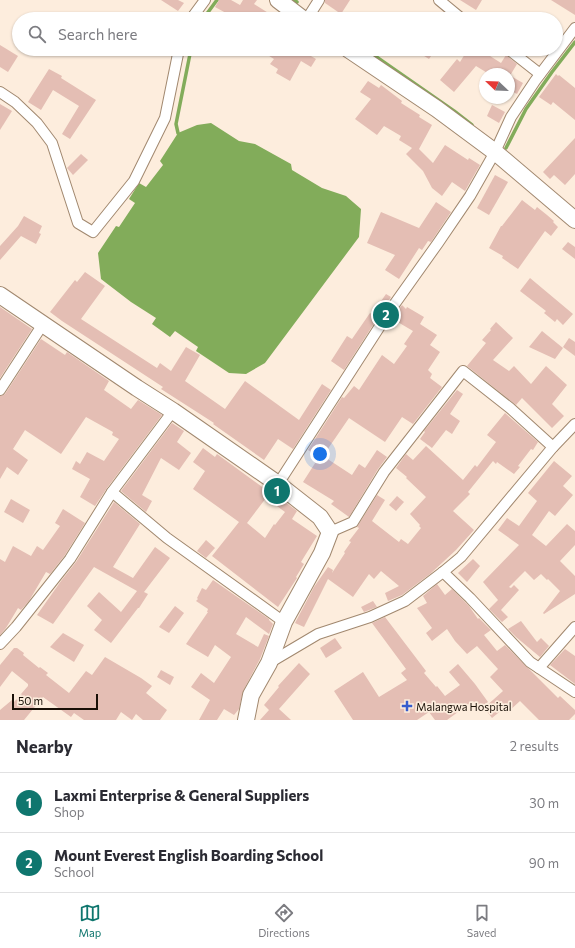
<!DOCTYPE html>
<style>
body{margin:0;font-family:Commissioner,sans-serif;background:#f2f2f3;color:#2b2b33}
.compass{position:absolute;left:479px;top:68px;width:36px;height:36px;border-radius:50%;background:#fff;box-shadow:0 1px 3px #0004;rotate:293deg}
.scale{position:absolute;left:12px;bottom:10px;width:86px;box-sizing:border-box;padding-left:4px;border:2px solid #191007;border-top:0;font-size:11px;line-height:14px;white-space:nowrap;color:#191007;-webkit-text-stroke:3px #fdeddd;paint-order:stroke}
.you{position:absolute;left:320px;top:454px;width:14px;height:14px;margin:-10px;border:3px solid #fff;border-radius:50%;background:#1a73e8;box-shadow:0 0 0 6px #1a73e833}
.badge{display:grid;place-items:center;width:26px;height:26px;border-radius:50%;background:#0f766e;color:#fff;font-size:13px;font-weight:700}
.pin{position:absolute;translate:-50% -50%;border:2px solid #fff;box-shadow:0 1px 4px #0006}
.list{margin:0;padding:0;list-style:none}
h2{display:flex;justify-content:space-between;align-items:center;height:52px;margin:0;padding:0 16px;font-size:17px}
h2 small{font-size:13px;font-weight:400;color:#7c7c81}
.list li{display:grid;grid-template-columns:26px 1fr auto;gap:12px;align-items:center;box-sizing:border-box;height:60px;padding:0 16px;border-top:1px solid #e1e1e2}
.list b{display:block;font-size:15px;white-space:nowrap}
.list p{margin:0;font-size:13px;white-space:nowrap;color:#7c7c81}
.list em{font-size:13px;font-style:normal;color:#7c7c81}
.icon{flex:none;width:22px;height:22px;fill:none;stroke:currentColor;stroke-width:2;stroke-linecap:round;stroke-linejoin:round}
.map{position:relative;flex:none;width:575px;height:720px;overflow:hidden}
.search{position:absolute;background:#fff;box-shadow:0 1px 3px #0004;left:12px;right:12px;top:12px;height:44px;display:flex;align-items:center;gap:10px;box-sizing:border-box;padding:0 14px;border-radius:22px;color:#7c7c81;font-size:15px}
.sheet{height:172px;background:#fff}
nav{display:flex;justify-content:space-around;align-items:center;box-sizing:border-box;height:56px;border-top:1px solid #e1e1e2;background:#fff;font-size:11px;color:#7c7c81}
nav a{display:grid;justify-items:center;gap:2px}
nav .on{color:#0f766e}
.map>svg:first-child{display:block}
.water{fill:#82ac5a}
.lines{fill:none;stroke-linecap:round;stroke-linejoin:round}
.stream{stroke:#82ac5a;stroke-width:3.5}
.building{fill:#e4beb4;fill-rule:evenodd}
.street-casing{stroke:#a1886f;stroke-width:12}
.primary-casing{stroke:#a1886f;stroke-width:18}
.street{stroke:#fff;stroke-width:10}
.primary{stroke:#fff;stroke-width:16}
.poi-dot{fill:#375ccd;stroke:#fdeddd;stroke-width:1.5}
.labels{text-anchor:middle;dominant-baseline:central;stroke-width:3.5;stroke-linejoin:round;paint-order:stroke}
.poi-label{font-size:11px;fill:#191007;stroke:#fdeddd;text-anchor:start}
</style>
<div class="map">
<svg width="575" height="720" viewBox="0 0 575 720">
<rect width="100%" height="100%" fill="#fdeddd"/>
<polygon class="water" points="211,123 239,141 255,144 291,164 292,170 322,188 346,196 361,209 359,237 265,363 246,374 229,373 196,351 198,347 175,331 170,337 152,324 156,318 131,302 101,279 98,253 116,226 119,227 135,203 129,199 139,183 146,187 163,165 160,161 178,133 197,125"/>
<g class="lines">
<g class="stream">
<polyline points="294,0 297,2"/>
<polyline points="318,16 322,19"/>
<polyline points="203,19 217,0"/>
<polyline points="365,49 454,111 472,125"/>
<polyline points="178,133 176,124 191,49"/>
<polyline points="506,148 526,109 552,72 575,42"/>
</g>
</g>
<g class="building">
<polygon points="161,0 178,0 184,3 178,11"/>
<polygon points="219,0 231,0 240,5 243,0 257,0 254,4 278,19 222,19 226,13 215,7"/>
<polygon points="325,0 350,0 341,14 325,3"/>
<polygon points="460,0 482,0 476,10"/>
<polygon points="551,0 575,0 575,15"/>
<polygon points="0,45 18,56 8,72 0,67"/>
<polygon points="258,49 299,49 316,59 311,67 301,61 290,81 276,73 278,69 270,64 274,59"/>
<polygon points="413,49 436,49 429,59"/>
<polygon points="468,49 479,49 501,63 506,55 517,64 511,74 489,74 476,66 454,92 440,80 457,59 460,62"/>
<polygon points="49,69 62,76 61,78 96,100 70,139 62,134 79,106 53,90 41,110 28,102"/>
<polygon points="556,74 558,76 559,75 575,88 575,120 553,102 551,105 539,97"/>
<polygon points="509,75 523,83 517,94 509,90"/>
<polygon points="368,81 379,88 381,85 402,101 401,103 420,115 419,117 432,125 419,149 433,163 445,145 468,160 469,158 480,165 465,191 452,182 442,196 432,188 423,171 406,154 412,148 399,140 401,136 384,126 377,135 355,119 371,99 360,92"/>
<polygon points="0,104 12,111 0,130"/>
<polygon points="492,105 505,112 499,123 487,116"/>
<polygon points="575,138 575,174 565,185 554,175 550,179 543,172"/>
<polygon points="81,154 88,160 73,175 67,168"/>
<polygon points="495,175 508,182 489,215 477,208"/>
<polygon points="522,200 535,210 537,207 547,215 554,221 553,222 558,227 551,236 545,231 518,269 502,258 503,256 489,248 501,226 502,226"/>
<polygon points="436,202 451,212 431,242 428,241 422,250 419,248 399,279 385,270 395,255 367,243 381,212 419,228"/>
<polygon points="24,216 42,226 39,233 41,234 36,244 21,236 0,260 0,246 18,226"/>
<polygon points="568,242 575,247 575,259 562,249"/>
<polygon points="85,272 105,286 81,319 157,368 160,363 171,371 186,347 200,355 185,381 225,409 245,381 299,420 322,384 331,390 293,449 278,439 264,460 213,424 214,423 161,389 163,387 62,321 50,312 75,280 77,282"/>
<polygon points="530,278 573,314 563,325 557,319 555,322 544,313 546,311 520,291"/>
<polygon points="386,294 391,297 344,370 331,361 347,336 352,339 370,313 372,314"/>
<polygon points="402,305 406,309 407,307 424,317 420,324 437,335 430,345 440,352 428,370 432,374 430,378 442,387 413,424 402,417 385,442 349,418 323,456 352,475 359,464 365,468 377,450 387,457 378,469 349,517 331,504 334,501 303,482 319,457 308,450 342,397 344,398 354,386 359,390 382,355 394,364 407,346 404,344 413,331 396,321 394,324 390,322"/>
<polygon points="0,307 32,329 0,378"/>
<polygon points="496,322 513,338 493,360 509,371 514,366 531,384 546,366 567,385 552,404 564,416 552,428 522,398 516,405 467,366 486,343 482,340 491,330 490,329"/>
<polygon points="542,331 563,348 555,359 529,347"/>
<polygon points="569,338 575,342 575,356 563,347"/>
<polygon points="41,339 65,355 67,352 109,381 104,390 131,409 138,400 162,415 107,488 95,506 80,497 90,479 72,469 76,461 80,464 87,452 104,461 119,439 112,435 113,432 86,417 61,454 25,430 13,449 28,460 18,475 7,467 0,479 0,396 5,394"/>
<polygon points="457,390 463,394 450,414 460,421 452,434 446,430 432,448 420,439 425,432 424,431"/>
<polygon points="505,413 538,442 533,450 531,449 518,466 520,467 514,474 497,462 496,464 493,461 468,492 470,494 453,511 474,530 456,550 430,574 402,595 388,601 385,593 399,586 381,571 374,579 369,574 353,597 328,579 304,627 295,623 314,587 328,567 333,570 332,573 345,553 344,552 351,542 349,541 359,528 357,527 377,495 385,500 372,521 399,542 401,539 408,544 421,528 419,526 420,525 410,514 426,497 406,478 407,477 396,468 406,454 413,460 426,446 463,480 475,465 477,467 496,442 487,435"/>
<polygon points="172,423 184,431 177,442 191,453 179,470 161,458 142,495 152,501 146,512 121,491"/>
<path d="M203,448L215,457L217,454L265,489L266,488L272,492L297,511L292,519L317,536L301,562L304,564L296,577L297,578L278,607L212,556L239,522L193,489L205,471L193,462ZM266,498L285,512L275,525L274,524L265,538L247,523Z"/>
<polygon points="554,461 572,476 563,486 573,495 555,516 549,511 532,535 546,546 567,524 575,531 575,545 560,561 575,576 575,594 544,614 543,613 560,591 548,579 547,580 541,574 534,580 525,571 509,587 511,588 514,585 519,590 501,610 508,617 502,622 489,609 498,600 483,582 519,545 498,530 507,518 519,526 537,501 528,493"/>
<polygon points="397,496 404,502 396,511 389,505"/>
<polygon points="11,499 30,510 23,523 4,512"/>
<polygon points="114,502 140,524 113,567 133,578 155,547 170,558 144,592 148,594 139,608 138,608 111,643 94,630 102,620 87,606 99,592 121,612 137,591 94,567 53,624 37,615 61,581 76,562"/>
<polygon points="63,509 85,523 65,555 50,574 46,572 29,601 21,610 18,608 6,628 0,635 0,559 5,562 13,546 31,556 37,546 43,550 60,526 55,523"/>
<polygon points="206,540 215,548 206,558 197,551"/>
<polygon points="473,559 480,566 467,582 458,573"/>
<polygon points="213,580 269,619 269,620 273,624 269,634 246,617 236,634 258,647 264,634 269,636 260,659 243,691 239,709 234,715 224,709 217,720 199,720 210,700 191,687 201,673 214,683 231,657 215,645 208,657 186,644 208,612 207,612 208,609 196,601 198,599 197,598 202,588 206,590"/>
<polygon points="437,584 445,595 452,589 469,606 478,619 479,618 491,630 484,635 497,651 505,645 558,698 560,696 575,710 575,714 569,720 539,720 520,701 507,713 503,709 492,718 484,708 503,691 490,677 498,669 477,646 467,654 455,641 447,629 432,641 426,633 432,628 417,608 427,603 423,596"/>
<polygon points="373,601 377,607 364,612 361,607"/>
<polygon points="175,606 184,613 169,633 159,627"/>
<polygon points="385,617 426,671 424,673 436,687 437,686 445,696 460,685 449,672 458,664 475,684 488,702 479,708 473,701 447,720 435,720 429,712 417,720 353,720 334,691 363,672 379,697 407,680 401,673 406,669 372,623"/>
<polygon points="521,621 537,642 541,638 549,646 540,657 516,637 508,629"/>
<polygon points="63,633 84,645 74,662 50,647"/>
<polygon points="335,638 342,648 326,658 320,648"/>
<polygon points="14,648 17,648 24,653 23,655 39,668 40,667 48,673 46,675 69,693 86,671 92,675 105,657 141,678 152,686 146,693 167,710 160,720 143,720 136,714 132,720 121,712 116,720 84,720 74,713 71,717 43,697 24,720 0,720 0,710 12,700 14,702 28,686 28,684 12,671 0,687 0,665"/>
<polygon points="565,649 575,656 575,684 550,665"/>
<polygon points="299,663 310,674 279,709 291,720 260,720 269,710 264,705 279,687 278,686"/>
<polygon points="161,670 174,677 170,685 157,677"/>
</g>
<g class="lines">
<defs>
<g id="street">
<polyline points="439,0 462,19"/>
<polyline points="191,19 205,0"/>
<polyline points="307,19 319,0"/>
<polyline points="508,49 540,74"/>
<polyline points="0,92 15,102 37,123 52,143 78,223 93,232 134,181 165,118 179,49"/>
<polyline points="0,390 43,324"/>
<polyline points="278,484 391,309 438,243 470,196 495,152 511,117 535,81 575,28"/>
<polyline points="112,492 167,538 284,622"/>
<polyline points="330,532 353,522 384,472 463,371 510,408 553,447"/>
<polyline points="443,572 470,598 530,662 575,692"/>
<polyline points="0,644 16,627 70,559 112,492 173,411"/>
<polyline points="269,663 318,634 370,617 405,601 443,572 461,557 553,447 575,424"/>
<polyline points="539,668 575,627"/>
</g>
<g id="primary">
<polyline points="278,0 303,19"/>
<polyline points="348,49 437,109 495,152 575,220"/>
<polyline points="0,295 137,388 173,411 278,484 320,517 330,532 322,553 284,622 269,663 251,695 246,720"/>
</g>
</defs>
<use href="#street" class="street-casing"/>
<use href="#primary" class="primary-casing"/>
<use href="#street" class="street"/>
<use href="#primary" class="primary"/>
</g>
<path class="poi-dot" d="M405 700h4v4h4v4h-4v4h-4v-4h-4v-4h4z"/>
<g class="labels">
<g class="poi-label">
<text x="416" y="706">Malangwa Hospital</text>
</g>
</g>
</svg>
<svg class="compass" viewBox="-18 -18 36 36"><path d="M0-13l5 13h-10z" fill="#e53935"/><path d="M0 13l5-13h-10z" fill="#7c7c81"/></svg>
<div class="scale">50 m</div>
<div class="you"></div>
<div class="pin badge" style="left:277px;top:491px">1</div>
<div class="pin badge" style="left:386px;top:315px">2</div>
<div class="search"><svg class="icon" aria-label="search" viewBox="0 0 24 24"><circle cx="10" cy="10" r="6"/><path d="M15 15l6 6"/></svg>Search here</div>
</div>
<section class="sheet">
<h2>Nearby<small>2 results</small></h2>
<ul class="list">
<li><span class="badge">1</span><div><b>Laxmi Enterprise &amp; General Suppliers</b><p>Shop</p></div><em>30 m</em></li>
<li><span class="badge">2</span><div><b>Mount Everest English Boarding School</b><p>School</p></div><em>90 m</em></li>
</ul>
</section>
<nav>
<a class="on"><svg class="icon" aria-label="map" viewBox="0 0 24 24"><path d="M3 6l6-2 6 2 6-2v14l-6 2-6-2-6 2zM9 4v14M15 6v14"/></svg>Map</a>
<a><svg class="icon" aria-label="directions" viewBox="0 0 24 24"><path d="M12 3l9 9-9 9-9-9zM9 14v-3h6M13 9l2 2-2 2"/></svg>Directions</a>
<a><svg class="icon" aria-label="saved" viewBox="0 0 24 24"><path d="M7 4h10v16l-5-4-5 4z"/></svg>Saved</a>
</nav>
